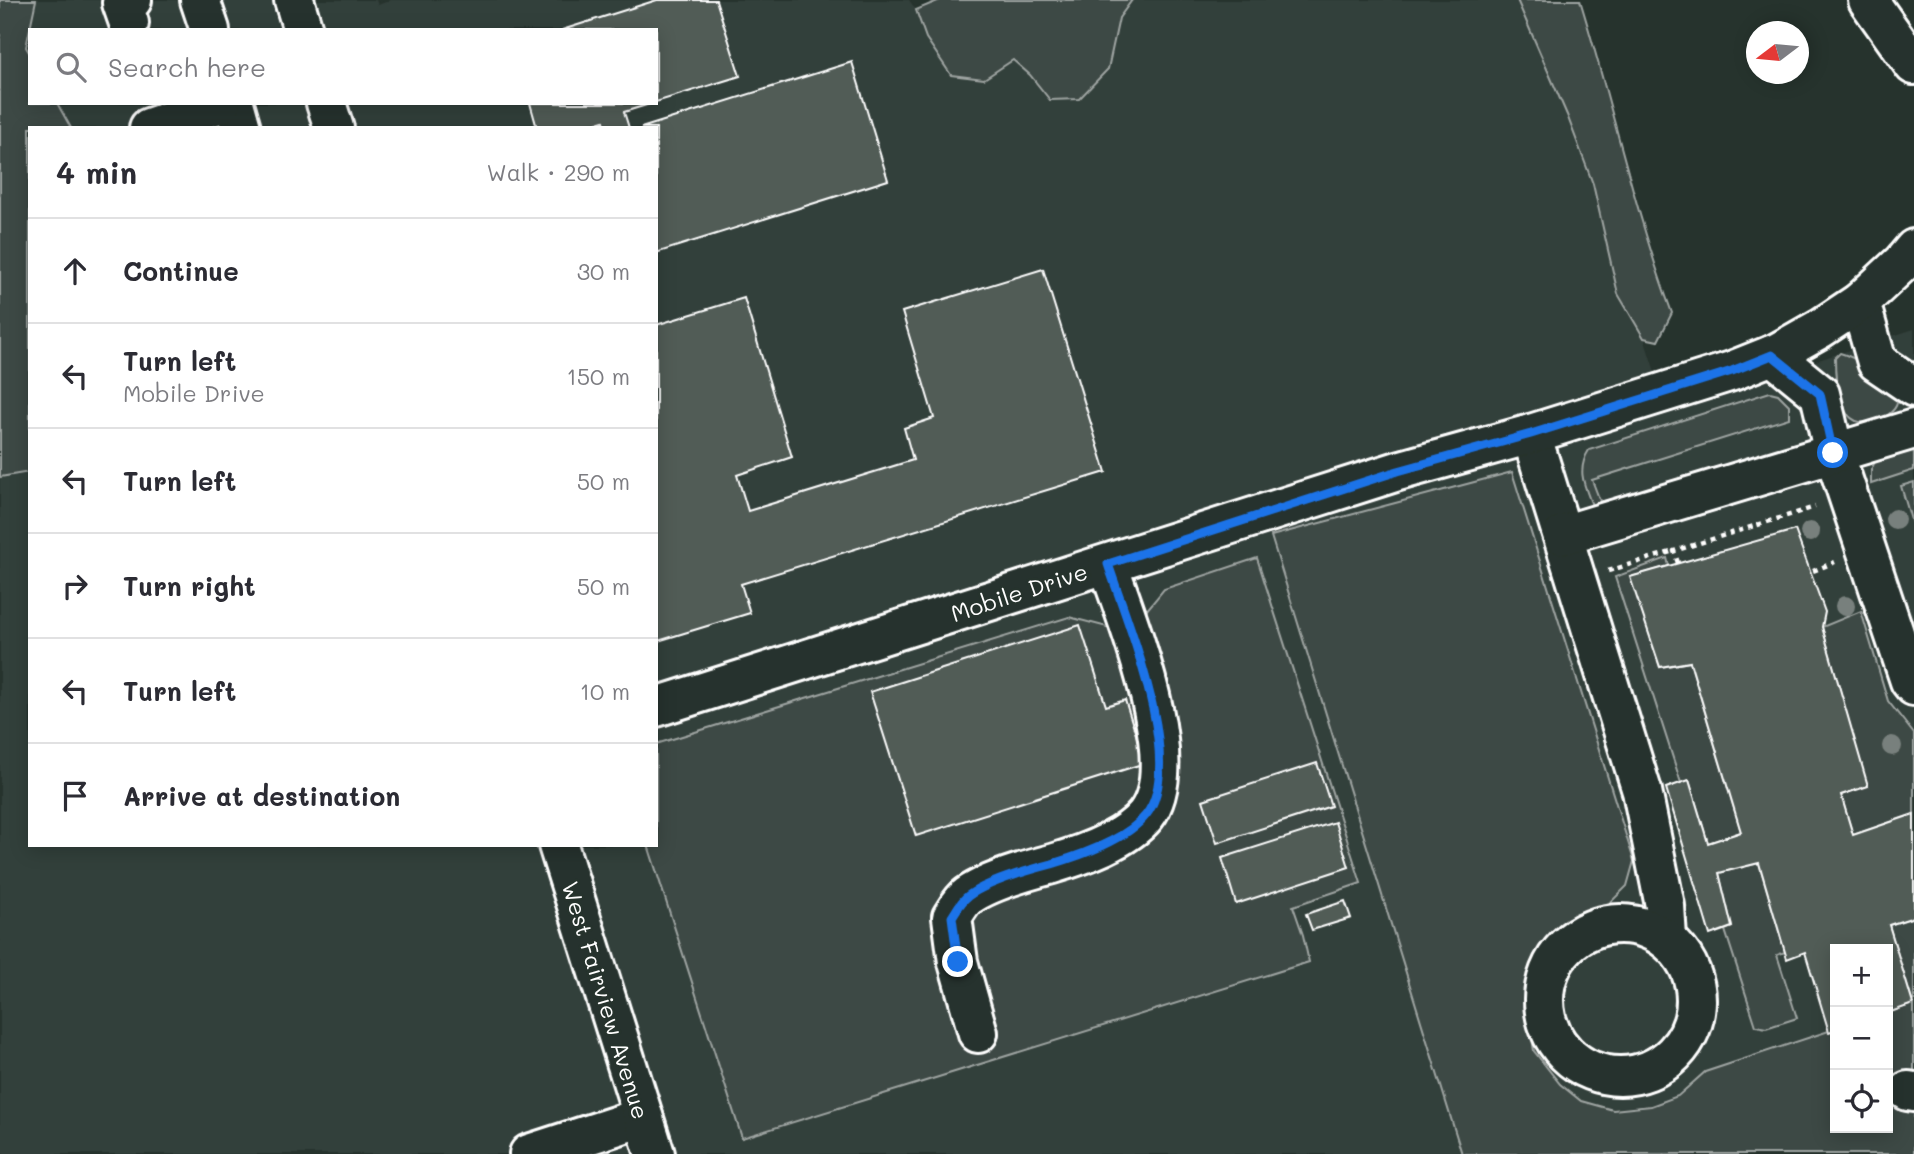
<!DOCTYPE html>
<meta charset="utf-8">
<style>
body{margin:0;font-family:Mali,sans-serif;background:#f2f2f3;color:#2b2b33}
.controls{position:absolute;right:21px;bottom:21px;display:grid;overflow:hidden;border-radius:0px;box-shadow:0 4px 18px #0003}
.controls button{width:63px;height:63px;display:grid;place-items:center;padding:0;border:0;border-bottom:2px solid #e1e1e2;background:#fff;color:#2b2b33;font:35px sans-serif}
.compass{position:absolute;left:1746px;top:21px;width:63px;height:63px;border-radius:50%;background:#fff;box-shadow:0 4px 18px #0003;rotate:254deg}
.stop{position:absolute;width:21px;height:21px;margin:-16px;border:5px solid #1a73e8;border-radius:50%;background:#fff}
.stop.end{background:#1a73e8;border-color:#fff;box-shadow:0 2px 7px #0008}
.list{margin:0;padding:0;list-style:none}
h2{display:flex;justify-content:space-between;align-items:center;height:91px;margin:0;padding:0 28px;font-size:30px}
h2 small{font-size:23px;font-weight:400;color:#7c7c81}
.list li{display:grid;grid-template-columns:46px 1fr auto;gap:21px;align-items:center;box-sizing:border-box;height:105px;padding:0 28px;border-top:2px solid #e1e1e2}
.list b{display:block;font-size:26px;white-space:nowrap}
.list p{margin:0;font-size:23px;white-space:nowrap;color:#7c7c81}
.list em{font-size:23px;font-style:normal;color:#7c7c81}
.icon{flex:none;width:38px;height:38px;fill:none;stroke:currentColor;stroke-width:2;stroke-linecap:round;stroke-linejoin:round}
.map{position:relative;flex:none;width:1914px;height:1154px;overflow:hidden}
.search{position:absolute;background:#fff;box-shadow:0 4px 18px #0003;left:28px;top:28px;width:630px;height:77px;display:flex;align-items:center;gap:18px;box-sizing:border-box;padding:0 24px;border-radius:0px;color:#7c7c81;font-size:26px}
.panel{position:absolute;background:#fff;box-shadow:0 4px 18px #0003;left:28px;top:126px;width:630px;height:721px;border-radius:0px}
.map>svg:first-child{display:block}
.built{fill:#333f3a;fill-rule:evenodd}
.green{fill:#3e4944;stroke:#9ea4a2;stroke-width:2}
.building{fill:#515c57;stroke:#fff;stroke-width:2}
.lines{fill:none;stroke-linecap:round;stroke-linejoin:round}
.minor-casing{stroke:#fff;stroke-width:44}
.major-casing{stroke:#fff;stroke-width:44}
.path{stroke:#fff;stroke-width:4.5;stroke-dasharray:5 5;stroke-linecap:butt}
.minor{stroke:#26332d;stroke-width:38}
.major{stroke:#26332d;stroke-width:38}
.tree{fill:#78807d}
.route{stroke:#1a73e8;stroke-width:9}
.labels{text-anchor:middle;dominant-baseline:central;stroke-width:5;stroke-linejoin:round;paint-order:stroke}
.street-label{font-size:23px;fill:#fff;stroke:#26332d}
</style>
<div class="map">
<svg width="1914" height="1154" viewBox="0 0 1914 1154">
<rect width="100%" height="100%" fill="#26332d"/>
<filter id="ink" filterUnits="userSpaceOnUse"><feTurbulence type="fractalNoise" baseFrequency=".0143" numOctaves="2"/><feDisplacementMap in="SourceGraphic" scale="14" xChannelSelector="R" yChannelSelector="G"/><feConvolveMatrix kernelMatrix="1 2 1 2 8 2 1 2 1" color-interpolation-filters="sRGB"/></filter>
<g filter="url(#ink)">
<path class="built" d="M36,0H376L378,5L391,0H909L916,10L926,38L984,78L1013,60L1030,75L1051,100L1079,99L1108,69L1119,18L1132,0H1517L1567,115L1593,184L1618,294L1644,338L1667,409L1914,329V1154H0V477L30,472V845H656V128H71L57,103H656V30H30V54L26,47ZM1835,949H1888V1128H1835Z"/>
<g class="green">
<polygon points="0,0 36,0 26,47 30,54 30,103 57,103 71,128 30,128 30,472 0,477"/>
<polygon points="940,0 1132,0 1119,18 1108,69 1079,99 1050,100 1030,75 1013,60 984,79 951,75 926,38 916,10"/>
<path d="M1517,0H1580C1612,104 1634,210 1672,313L1658,341L1644,338L1618,294L1593,184L1567,115Z"/>
<path d="M1840,353C1865,360 1879,378 1897,396C1902,414 1869,427 1856,421C1837,412 1835,376 1835,358Z"/>
<path d="M1770,392L1778,394L1789,405V418L1592,480L1600,501L1594,511C1586,488 1575,472 1589,450Z"/>
<polygon points="1914,443 1914,470 1871,484 1871,470 1878,455"/>
<polygon points="1512,472 1634,861 1627,886 1611,902 1586,913 1546,941 1524,988 1534,1051 1560,1084 1581,1101 1613,1110 1651,1106 1678,1096 1705,1072 1835,1029 1835,1128 1888,1128 1888,1012 1913,1004 1889,925 1914,917 1914,1154 1462,1154 1271,536"/>
<polygon points="1914,482 1914,530 1901,486"/>
<polygon points="1257,558 1361,883 1293,906 1303,935 1309,962 742,1138 648,845 656,845 656,744 1069,617 1107,627 1142,616 1164,589"/>
<polygon points="1667,558 1669,566 1631,577 1660,667 1690,662 1741,832 1708,843 1689,780 1681,783 1615,577"/>
<polygon points="1861,611 1888,701 1914,734 1914,814 1853,835 1841,795 1867,785 1822,627"/>
<polygon points="1759,863 1785,952 1777,955 1797,1018 1766,1028 1756,1026 1725,930 1732,927 1719,873"/>
</g>
<g class="building">
<polygon points="657,0 716,0 740,76 656,102 656,30 562,30"/>
<polygon points="852,62 888,180 656,253 656,128 641,128"/>
<polygon points="530,103 653,103 624,112 629,128 606,128 604,121 581,128 537,128"/>
<polygon points="1043,269 1106,472 741,584 750,613 658,641 656,635 656,325 744,298 792,457 737,475 748,511 913,460 904,428 934,418 902,312"/>
<polygon points="1795,530 1825,612 1822,627 1868,786 1841,795 1853,835 1914,814 1914,917 1889,925 1913,1004 1888,1013 1888,949 1835,949 1835,1030 1829,1032 1805,952 1787,959 1759,863 1719,873 1732,927 1710,935 1666,788 1689,780 1708,843 1741,832 1690,662 1660,667 1630,577"/>
<polygon points="1080,625 1106,706 1125,700 1145,763 916,836 870,692"/>
<polygon points="1317,763 1331,806 1217,843 1203,800"/>
<polygon points="1335,822 1349,867 1236,904 1222,858"/>
<polygon points="1345,901 1351,918 1312,930 1306,914"/>
</g>
<g class="lines">
<defs>
<g id="minor">
<polyline points="200,0 210,30"/>
<polyline points="1868,0 1914,65"/>
<polyline points="129,23 122,3 132,0"/>
<polyline points="234,103 241,128"/>
<polyline points="149,128 221,103"/>
<polyline points="1860,302 1877,362 1914,387"/>
<polyline points="1772,355 1820,394 1834,453 1910,681 1914,686"/>
<polyline points="1531,434 1642,791 1665,906 1667,939"/>
<polyline points="1563,535 1914,429"/>
<polyline points="656,707 1398,471 1531,434 1732,371 1777,353 1821,328 1860,302 1903,262 1914,249"/>
<circle cx="1620" cy="1000" r="76"/>
<path d="M978,1033L958,962L952,917C956,911 961,901 968,896C987,882 1029,870 1052,864C1082,855 1126,840 1146,815C1186,764 1127,621 1108,564"/>
<polyline points="1908,1091 1914,1092"/>
<polyline points="529,1154 643,1117"/>
</g>
<g id="major">
<polyline points="294,0 303,30"/>
<polyline points="326,103 334,128"/>
<polyline points="558,845 655,1154"/>
</g>
</defs>
<use href="#minor" class="minor-casing"/>
<use href="#major" class="major-casing"/>
<g class="path">
<polyline points="1678,563 1674,551 1815,507"/>
<polyline points="1608,571 1674,551"/>
<polyline points="1813,571 1835,562"/>
</g>
<use href="#minor" class="minor"/>
<use href="#major" class="major"/>
</g>
<g class="tree">
<circle cx="1895" cy="519" r="10"/>
<circle cx="1810" cy="532" r="10"/>
<circle cx="1845" cy="606" r="10"/>
<circle cx="1892" cy="746" r="10"/>
</g>
</g>
<g class="lines" filter="url(#ink)">
<path class="route" d="M958,962L952,917C956,911 961,901 968,896C987,882 1029,870 1052,864C1082,855 1126,840 1146,815C1186,764 1127,621 1108,564L1398,471L1531,434L1732,371L1772,355L1820,394L1833,453"/>
</g>
<g class="labels">
<g class="street-label">
<text transform="translate(1019 592) rotate(-18)">Mobile Drive</text>
<text transform="translate(606 1000) rotate(73)">West Fairview Avenue</text>
</g>
</g>
</svg>
<div class="controls">
<button>+</button>
<button>−</button>
<button><svg class="icon" aria-label="locate" viewBox="0 0 24 24"><circle cx="12" cy="12" r="6"/><path d="M12 2v4M12 18v4M2 12h4M18 12h4"/></svg></button>
</div>
<svg class="compass" viewBox="-18 -18 36 36"><path d="M0-13l5 13h-10z" fill="#e53935"/><path d="M0 13l5-13h-10z" fill="#7c7c81"/></svg>
<div class="stop" style="left:1833px;top:453px"></div>
<div class="stop end" style="left:958px;top:962px"></div>
<div class="search"><svg class="icon" aria-label="search" viewBox="0 0 24 24"><circle cx="10" cy="10" r="6"/><path d="M15 15l6 6"/></svg>Search here</div>
<section class="panel">
<h2>4 min<small>Walk · 290 m</small></h2>
<ul class="list">
<li><svg class="icon" aria-label="ahead" viewBox="0 0 24 24"><path d="M12 20V5M6 11l6-6 6 6"/></svg><div><b>Continue</b></div><em>30 m</em></li>
<li><svg class="icon" aria-label="left" viewBox="0 0 24 24"><path d="M17 20v-9H6M10 6l-5 5 5 5"/></svg><div><b>Turn left</b><p>Mobile Drive</p></div><em>150 m</em></li>
<li><svg class="icon" aria-label="left" viewBox="0 0 24 24"><path d="M17 20v-9H6M10 6l-5 5 5 5"/></svg><div><b>Turn left</b></div><em>50 m</em></li>
<li><svg class="icon" aria-label="right" viewBox="0 0 24 24"><path d="M7 20v-9h11M14 6l5 5-5 5"/></svg><div><b>Turn right</b></div><em>50 m</em></li>
<li><svg class="icon" aria-label="left" viewBox="0 0 24 24"><path d="M17 20v-9H6M10 6l-5 5 5 5"/></svg><div><b>Turn left</b></div><em>10 m</em></li>
<li><svg class="icon" aria-label="arrive" viewBox="0 0 24 24"><path d="M6 21V4h12l-3 4 3 4H6"/></svg><div><b>Arrive at destination</b></div></li>
</ul>
</section>
</div>
